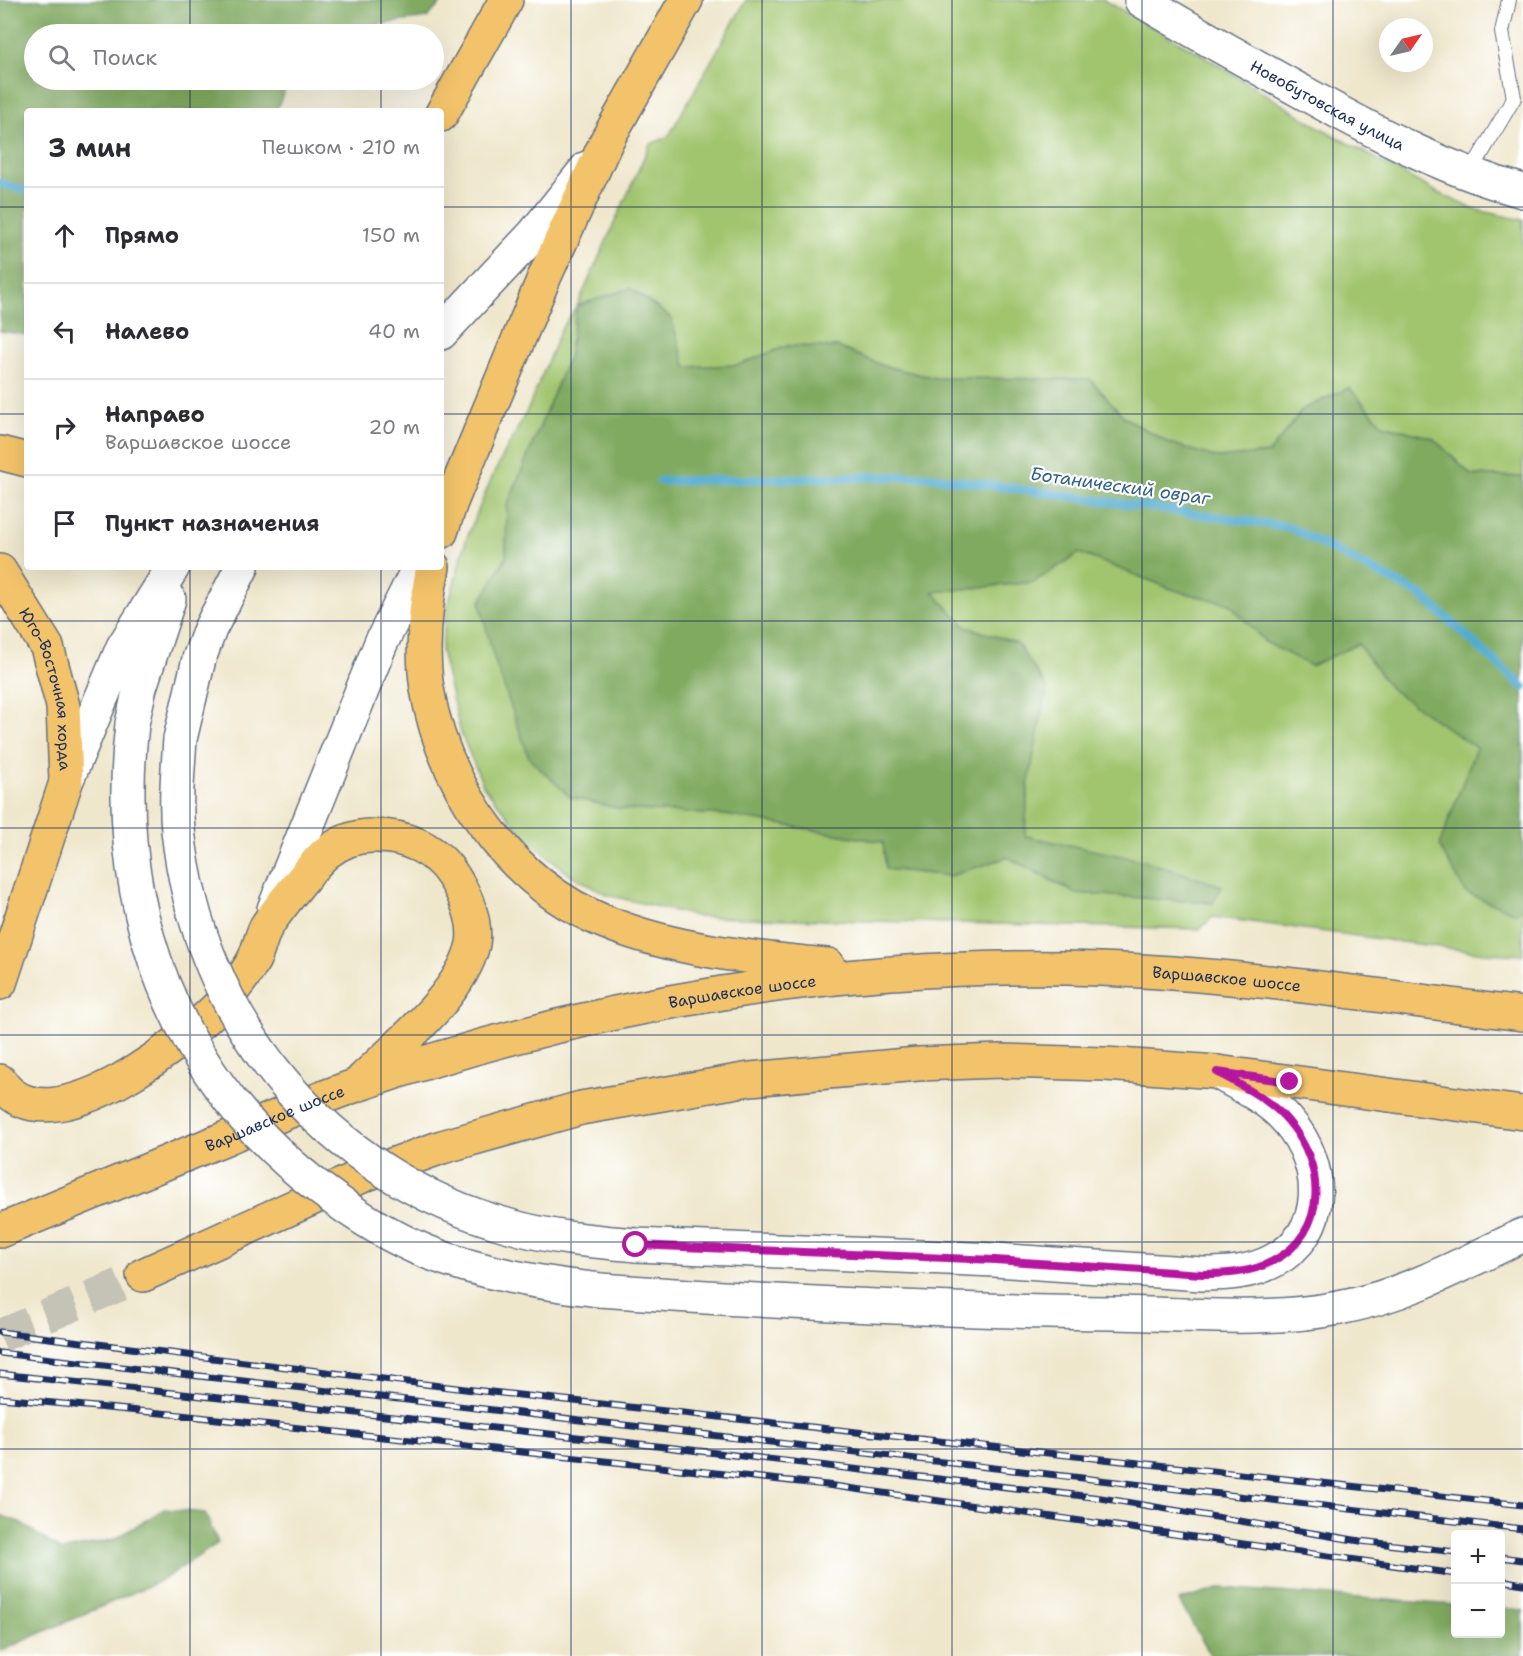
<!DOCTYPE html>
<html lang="ru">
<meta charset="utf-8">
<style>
body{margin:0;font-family:"Shantell Sans",sans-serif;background:#f2f2f3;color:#2b2b33}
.controls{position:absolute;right:18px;bottom:18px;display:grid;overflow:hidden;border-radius:6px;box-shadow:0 6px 24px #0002}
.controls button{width:54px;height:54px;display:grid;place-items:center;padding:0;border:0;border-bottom:2px solid #e1e1e2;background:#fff;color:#2b2b33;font:30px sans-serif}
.compass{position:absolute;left:1379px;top:18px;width:54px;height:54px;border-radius:50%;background:#fff;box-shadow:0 6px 24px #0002;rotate:56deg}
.stop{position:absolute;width:18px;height:18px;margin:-14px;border:4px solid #b5179e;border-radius:50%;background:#fff}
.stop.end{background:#b5179e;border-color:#fff;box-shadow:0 2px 6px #0008}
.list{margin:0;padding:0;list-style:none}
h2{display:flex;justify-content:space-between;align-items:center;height:78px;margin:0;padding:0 24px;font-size:26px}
h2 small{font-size:20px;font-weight:400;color:#7c7c81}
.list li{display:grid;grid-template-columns:39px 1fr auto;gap:18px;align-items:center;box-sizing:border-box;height:96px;padding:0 24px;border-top:2px solid #e1e1e2}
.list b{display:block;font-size:22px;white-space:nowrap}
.list p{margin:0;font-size:20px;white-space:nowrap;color:#7c7c81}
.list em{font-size:20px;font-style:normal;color:#7c7c81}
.icon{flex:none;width:33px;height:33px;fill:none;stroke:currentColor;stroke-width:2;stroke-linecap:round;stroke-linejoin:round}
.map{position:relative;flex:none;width:1523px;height:1656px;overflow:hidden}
.search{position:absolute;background:#fff;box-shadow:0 6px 24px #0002;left:24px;top:24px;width:420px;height:66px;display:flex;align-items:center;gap:15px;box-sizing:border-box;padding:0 21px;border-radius:33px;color:#7c7c81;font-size:22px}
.panel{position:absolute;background:#fff;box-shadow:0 6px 24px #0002;left:24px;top:108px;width:420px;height:462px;border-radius:6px}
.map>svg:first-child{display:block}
.green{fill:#a1c56e;stroke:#5e7a66;stroke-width:1.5}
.forest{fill:#80aa61;stroke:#4e6c60;stroke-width:1.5}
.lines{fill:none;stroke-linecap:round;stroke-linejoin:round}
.stream{stroke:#52abcf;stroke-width:9}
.primary-tunnel{stroke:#c5c2b6;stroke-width:33;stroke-dasharray:33 16;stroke-linecap:butt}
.service-casing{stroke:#656f84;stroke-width:16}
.tertiary-casing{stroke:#656f84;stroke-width:36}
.primary-casing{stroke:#656f84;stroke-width:36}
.service{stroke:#fff;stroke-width:14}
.tertiary{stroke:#fff;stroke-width:33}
.primary{stroke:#f2c36a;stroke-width:33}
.rail-casing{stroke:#1b2f5e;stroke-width:7}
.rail{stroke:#fff;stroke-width:4.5;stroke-dasharray:14;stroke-linecap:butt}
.tertiary-bridge-casing{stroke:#656f84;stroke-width:36;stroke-linecap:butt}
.tertiary-bridge{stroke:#fff;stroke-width:33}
.route{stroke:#b5179e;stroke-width:8}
.grid{fill:none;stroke:#1b2f5e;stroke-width:1.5;stroke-opacity:0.55}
.labels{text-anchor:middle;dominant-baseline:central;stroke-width:4.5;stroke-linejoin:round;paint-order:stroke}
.street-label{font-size:16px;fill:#1b2f5e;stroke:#fff}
.water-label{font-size:18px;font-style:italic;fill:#31618b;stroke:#fff}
</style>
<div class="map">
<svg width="1523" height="1656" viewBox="0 0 1523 1656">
<rect width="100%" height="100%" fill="#fff"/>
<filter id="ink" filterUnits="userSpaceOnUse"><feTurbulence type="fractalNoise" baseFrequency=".0167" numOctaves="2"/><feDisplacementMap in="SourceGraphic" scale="12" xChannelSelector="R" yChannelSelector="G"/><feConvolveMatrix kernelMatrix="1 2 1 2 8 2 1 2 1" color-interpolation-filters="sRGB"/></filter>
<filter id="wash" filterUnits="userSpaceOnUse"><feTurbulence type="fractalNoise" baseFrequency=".008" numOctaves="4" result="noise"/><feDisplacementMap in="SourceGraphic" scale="24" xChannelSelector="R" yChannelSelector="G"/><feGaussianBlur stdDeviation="1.35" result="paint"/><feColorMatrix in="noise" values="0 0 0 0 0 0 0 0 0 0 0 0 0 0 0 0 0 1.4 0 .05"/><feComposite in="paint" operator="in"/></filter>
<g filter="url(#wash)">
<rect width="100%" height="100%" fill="#efe7cc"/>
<polygon class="green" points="746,0 1104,0 1199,53 1319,127 1429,188 1472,209 1523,220 1523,477 1471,475 1433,438 1383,425 1349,388 1303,409 1269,453 1218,458 1169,443 1125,418 1090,379 935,378 884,366 838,347 787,346 738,365 685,367 671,318 630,288 577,306 568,359 507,506 506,557 480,603 620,809 726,815 883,842 886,869 950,876 1008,857 1075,893 1212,903 1222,886 1145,861 1025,836 1028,786 1017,643 966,627 932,592 1034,582 1079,553 1177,591 1230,604 1265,642 1358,644 1390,688 1476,748 1439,846 1516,913 1523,908 1523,955 1485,953 1213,917 1200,929 699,917 608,895 569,874 529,841 484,787 461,734 441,651 447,609 467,537 493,475 528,409 560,331 577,306 650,144 668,137"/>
<g class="forest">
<polygon points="0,0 444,0 427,18 342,29 331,34 34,34 34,80 289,80 276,111 27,111 27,335 0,331"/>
<polygon points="630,288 671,318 686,367 738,365 787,346 838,347 884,366 935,378 1090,379 1125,418 1169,443 1218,458 1269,453 1303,409 1349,388 1383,425 1433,438 1471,475 1523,477 1523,908 1516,913 1466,893 1439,846 1476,748 1390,688 1358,644 1311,666 1265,642 1230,604 1177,591 1079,553 1034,582 933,592 966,627 1017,643 1047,688 1028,786 1025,836 1145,861 1222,886 1213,903 1075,893 1008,857 950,876 886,869 883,842 726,815 620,809 570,797 529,758 493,655 480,603 506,557 507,506 568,359 577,306"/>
<polygon points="164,1509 205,1513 218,1543 164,1579 0,1651 0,1515 19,1522 62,1551 115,1539"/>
<polygon points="1222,1588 1455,1605 1456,1634 1500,1634 1501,1608 1523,1610 1523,1656 1211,1656 1179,1601"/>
</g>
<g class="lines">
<g class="stream">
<polyline points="0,183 27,191"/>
<polyline points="660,481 926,476 1289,527 1421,595 1523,687"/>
</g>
</g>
</g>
<g filter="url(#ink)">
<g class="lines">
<polyline class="primary-tunnel" points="0,1336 143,1275"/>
<defs>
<polyline id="service" points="1470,173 1514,98 1502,32 1509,0"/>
<g id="tertiary">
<path id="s1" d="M1141,0C1199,35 1257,67 1315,99C1382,136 1449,171 1523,191"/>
<polyline points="441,333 534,234 587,168"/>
<polyline points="132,724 140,687 169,599"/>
<polyline points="180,739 199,659 210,629 242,567"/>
<polyline points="66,782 123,647 173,567"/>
<polyline points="274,909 381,643 419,567"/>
<path d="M636,1245L995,1260L1202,1274C1227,1274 1250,1273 1273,1261C1329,1232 1325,1164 1288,1121C1270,1099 1241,1086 1217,1072"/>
<path d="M600,1290C771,1302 942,1311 1113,1313C1188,1314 1266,1322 1339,1308C1404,1296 1465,1263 1523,1235"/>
</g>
<g id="primary">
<polyline points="441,115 506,0"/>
<polyline points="0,453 27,460"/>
<polyline points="441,532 451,502 544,278 607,140 686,0"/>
<path d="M433,567C425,607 421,649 427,689C444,788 511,884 605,922C676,951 753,958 828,965"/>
<path id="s2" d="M0,571L47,647L63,706L66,782L0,983"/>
<path d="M0,1081C46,1156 198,1034 232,991C240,981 250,969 255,957C259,948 261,937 266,927C274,914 315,862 326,853C341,841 357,835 376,836C407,836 436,849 453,876C465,894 477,921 473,944C462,994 398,1045 362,1080"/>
<path id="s3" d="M0,1231C75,1200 151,1169 226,1138C269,1120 313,1100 357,1085C594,1003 849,960 1100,969C1242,974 1383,997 1523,1014"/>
<polyline points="143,1275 364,1175 442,1147 581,1108 750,1079 918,1064 1001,1061 1105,1064 1217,1072 1523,1113"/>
</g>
</defs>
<use href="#service" class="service-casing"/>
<use href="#tertiary" class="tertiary-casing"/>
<use href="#primary" class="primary-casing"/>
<use href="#service" class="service"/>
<use href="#tertiary" class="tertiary"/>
<use href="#primary" class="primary"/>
<defs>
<g id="rail">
<polyline points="0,1332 473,1390 1523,1505"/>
<polyline points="0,1353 1523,1529"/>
<polyline points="0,1374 614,1441 1101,1498 1360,1541 1456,1552"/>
<polyline points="0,1398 171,1414 827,1485 1456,1574"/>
<polyline points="1500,1557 1523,1560"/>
<polyline points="1500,1580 1523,1584"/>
</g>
</defs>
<use href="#rail" class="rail-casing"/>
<use href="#rail" class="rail"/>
<defs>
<g id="tertiary-bridge">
<path d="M132,724C111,906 173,1078 322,1190C354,1214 389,1237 427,1252C483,1274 540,1283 600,1290"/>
<path d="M180,739C178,769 175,800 178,830C198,1020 324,1175 510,1226C551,1238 593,1241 636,1245"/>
</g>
</defs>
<use href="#tertiary-bridge" class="tertiary-bridge-casing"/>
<use href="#tertiary-bridge" class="tertiary-bridge"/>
</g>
</g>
<g class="lines" filter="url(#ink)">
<path class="route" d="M636,1245L995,1260L1202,1274C1227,1274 1251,1273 1273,1261C1329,1232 1325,1164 1288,1121C1270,1099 1241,1086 1217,1072L1290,1082"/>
</g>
<path class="grid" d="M190,0V34M381,0V34M571,0V1656M762,0V1656M952,0V1656M1142,0V1656M1333,0V1656M190,80V111M381,80V111M0,207H27M441,207H1523M0,414H27M441,414H1523M190,567V1656M381,567V1656M0,621H1523M0,828H1523M0,1035H1523M0,1242H1523M0,1449H1523"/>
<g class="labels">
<g class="street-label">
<text stroke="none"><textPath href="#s1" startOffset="214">Новобутовская улица</textPath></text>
<text stroke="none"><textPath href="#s2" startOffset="130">Юго-Восточная хорда</textPath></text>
<text stroke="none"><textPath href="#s3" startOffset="1269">Варшавское шоссе</textPath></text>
<text stroke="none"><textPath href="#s3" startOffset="783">Варшавское шоссе</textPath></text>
<text stroke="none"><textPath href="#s3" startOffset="297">Варшавское шоссе</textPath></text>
</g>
<g class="water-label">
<text transform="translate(1120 486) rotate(8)">Ботанический овраг</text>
</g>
</g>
</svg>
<div class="controls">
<button>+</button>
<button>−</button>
</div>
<svg class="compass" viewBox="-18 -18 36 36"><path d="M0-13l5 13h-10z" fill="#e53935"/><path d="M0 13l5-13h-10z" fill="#7c7c81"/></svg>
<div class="stop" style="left:636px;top:1245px"></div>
<div class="stop end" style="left:1290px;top:1082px"></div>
<div class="search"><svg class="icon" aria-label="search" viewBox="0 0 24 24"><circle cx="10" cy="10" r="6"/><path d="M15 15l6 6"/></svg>Поиск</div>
<section class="panel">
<h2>3 мин<small>Пешком · 210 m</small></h2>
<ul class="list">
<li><svg class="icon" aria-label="ahead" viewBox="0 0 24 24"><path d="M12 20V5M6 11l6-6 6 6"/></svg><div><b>Прямо</b></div><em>150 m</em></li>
<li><svg class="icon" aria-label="left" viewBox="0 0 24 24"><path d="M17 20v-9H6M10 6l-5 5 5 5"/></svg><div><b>Налево</b></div><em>40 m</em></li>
<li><svg class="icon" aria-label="right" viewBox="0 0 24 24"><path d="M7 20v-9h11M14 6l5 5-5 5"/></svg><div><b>Направо</b><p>Варшавское шоссе</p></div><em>20 m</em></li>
<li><svg class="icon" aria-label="arrive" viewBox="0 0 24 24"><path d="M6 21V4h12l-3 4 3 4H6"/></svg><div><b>Пункт назначения</b></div></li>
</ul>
</section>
</div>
